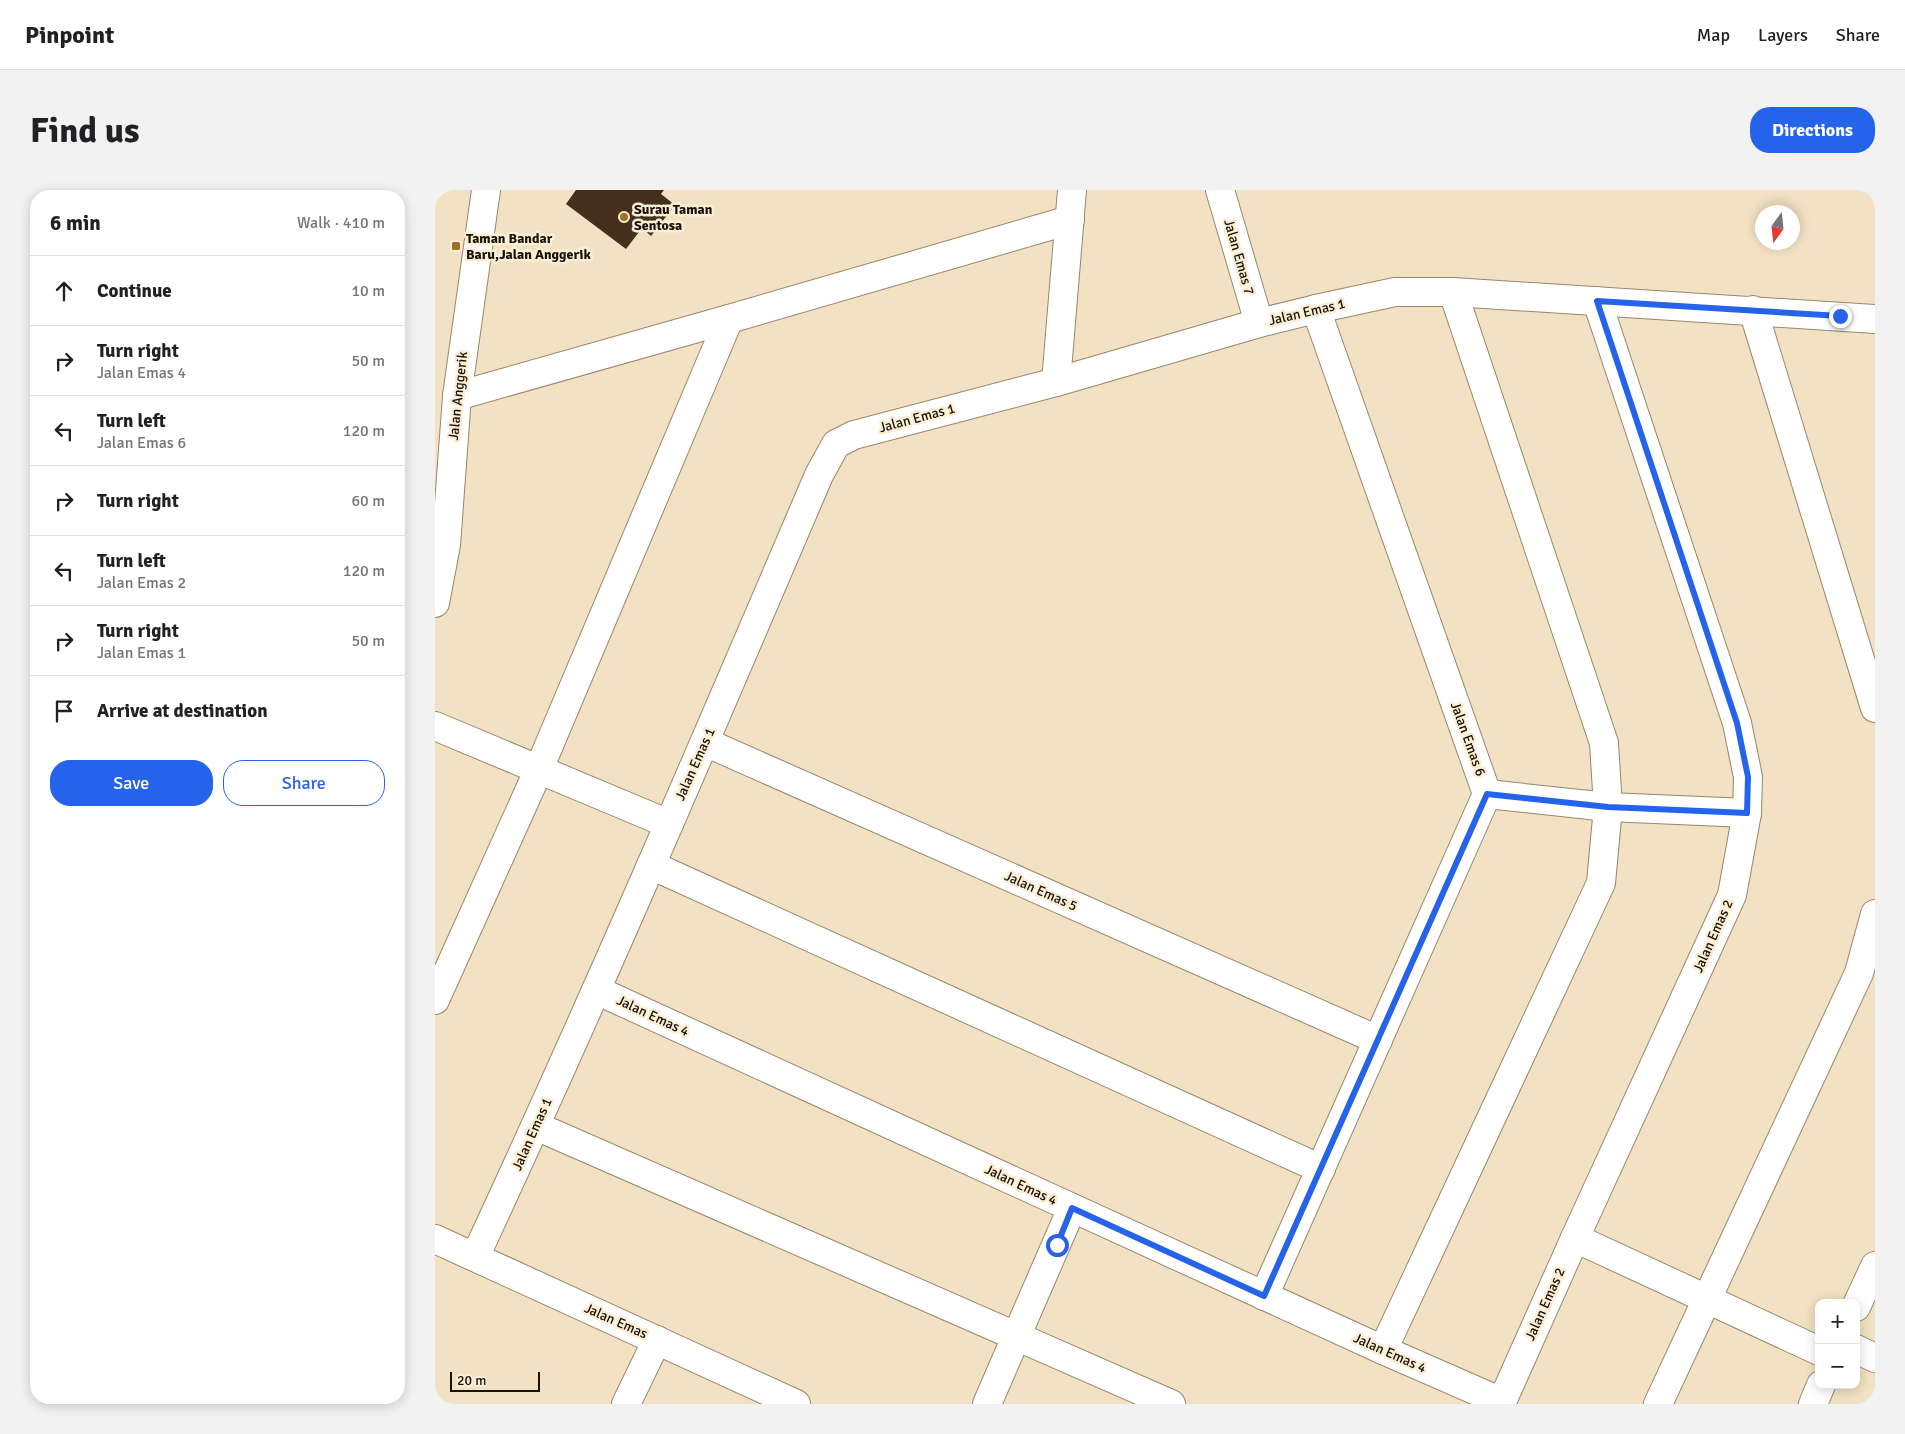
<!DOCTYPE html>
<meta charset="utf-8">
<style>
body{margin:0;font-family:Signika,sans-serif;background:#f2f2f2;color:#202124}
.controls{position:absolute;right:15px;bottom:15px;display:grid;overflow:hidden;border-radius:10px;box-shadow:0 2px 12px #0003}
.controls button{width:45px;height:45px;display:grid;place-items:center;padding:0;border:0;border-bottom:1px solid #e0e0e0;background:#fff;color:#202124;font:25px sans-serif}
.compass{position:absolute;left:1320px;top:15px;width:45px;height:45px;border-radius:50%;background:#fff;box-shadow:0 2px 12px #0003;rotate:195deg}
.scale{position:absolute;left:15px;bottom:12px;width:90px;box-sizing:border-box;padding-left:5px;border:2px solid #171106;border-top:0;font-size:14px;line-height:18px;white-space:nowrap;color:#171106;-webkit-text-stroke:4px #fdefd6;paint-order:stroke}
.stop{position:absolute;width:15px;height:15px;margin:-11px;border:4px solid #2563eb;border-radius:50%;background:#fff}
.stop.end{background:#2563eb;border-color:#fff;box-shadow:0 1px 5px #0008}
.list{margin:0;padding:0;list-style:none}
h2{display:flex;justify-content:space-between;align-items:center;height:65px;margin:0;padding:0 20px;font-size:21px}
h2 small{font-size:16px;font-weight:400;color:#757577}
.list li{display:grid;grid-template-columns:32px 1fr auto;gap:15px;align-items:center;box-sizing:border-box;height:70px;padding:0 20px;border-top:1px solid #e0e0e0}
.list b{display:block;font-size:19px;white-space:nowrap}
.list p{margin:0;font-size:16px;white-space:nowrap;color:#757577}
.list em{font-size:16px;font-style:normal;color:#757577}
.actions{display:flex;gap:10px;padding:15px 20px}
.actions a{flex:1;padding:11px 0;border:1px solid #2563eb;border-radius:20px;text-align:center;font-size:18px;color:#2563eb}
.actions .main{background:#2563eb;color:#fff}
.icon{flex:none;width:28px;height:28px;fill:none;stroke:currentColor;stroke-width:2;stroke-linecap:round;stroke-linejoin:round}
.map{position:relative;flex:none;width:1440px;height:1214px;overflow:hidden;border-radius:20px}
header{display:flex;align-items:center;gap:30px;box-sizing:border-box;height:70px;padding:0 25px;background:#fff;border-bottom:1px solid #e0e0e0}
header strong{font-size:24px}
nav{display:flex;gap:28px;margin-inline-start:auto;font-size:18px}
.intro{display:flex;align-items:center;justify-content:space-between;box-sizing:border-box;height:120px;padding:0 30px}
h1{margin:0;font-size:35px}
.button{padding:12px 22px;border-radius:20px;background:#2563eb;color:#fff;font-size:18px;font-weight:700}
main{display:flex;gap:30px;padding:0 30px}
aside{flex:1;background:#fff;border-radius:20px;box-shadow:0 2px 12px #0003}
.map>svg:first-child{display:block}
.building{fill:#462f1d}
.lines{fill:none;stroke-linecap:round;stroke-linejoin:round}
.minor-casing{stroke:#97876b;stroke-width:30}
.minor{stroke:#fff;stroke-width:28}
.route{stroke:#2563eb;stroke-width:6}
.poi-dot{fill:#9f7023;stroke:#fdefd6;stroke-width:2}
.labels{text-anchor:middle;dominant-baseline:central;stroke-width:5;stroke-linejoin:round;paint-order:stroke}
.poi-label{font-size:14px;font-weight:bold;fill:#171106;stroke:#fdefd6;text-anchor:start}
.street-label{font-size:14px;fill:#171106;stroke:#fdefd6}
</style>
<header>
<strong>Pinpoint</strong>
<nav><a>Map</a><a>Layers</a><a>Share</a></nav>
</header>
<div class="intro"><h1>Find us</h1><a class="button">Directions</a></div>
<main>
<aside>
<h2>6 min<small>Walk · 410 m</small></h2>
<ul class="list">
<li><svg class="icon" aria-label="ahead" viewBox="0 0 24 24"><path d="M12 20V5M6 11l6-6 6 6"/></svg><div><b>Continue</b></div><em>10 m</em></li>
<li><svg class="icon" aria-label="right" viewBox="0 0 24 24"><path d="M7 20v-9h11M14 6l5 5-5 5"/></svg><div><b>Turn right</b><p>Jalan Emas 4</p></div><em>50 m</em></li>
<li><svg class="icon" aria-label="left" viewBox="0 0 24 24"><path d="M17 20v-9H6M10 6l-5 5 5 5"/></svg><div><b>Turn left</b><p>Jalan Emas 6</p></div><em>120 m</em></li>
<li><svg class="icon" aria-label="right" viewBox="0 0 24 24"><path d="M7 20v-9h11M14 6l5 5-5 5"/></svg><div><b>Turn right</b></div><em>60 m</em></li>
<li><svg class="icon" aria-label="left" viewBox="0 0 24 24"><path d="M17 20v-9H6M10 6l-5 5 5 5"/></svg><div><b>Turn left</b><p>Jalan Emas 2</p></div><em>120 m</em></li>
<li><svg class="icon" aria-label="right" viewBox="0 0 24 24"><path d="M7 20v-9h11M14 6l5 5-5 5"/></svg><div><b>Turn right</b><p>Jalan Emas 1</p></div><em>50 m</em></li>
<li><svg class="icon" aria-label="arrive" viewBox="0 0 24 24"><path d="M6 21V4h12l-3 4 3 4H6"/></svg><div><b>Arrive at destination</b></div></li>
</ul>
<div class="actions"><a class="main">Save</a><a>Share</a></div>
</aside>
<div class="map">
<svg width="1440" height="1214" viewBox="0 0 1440 1214">
<rect width="100%" height="100%" fill="#f2e1c2"/>
<polygon class="building" points="141,0 229,0 226,4 240,15 216,46 207,38 191,59 131,14"/>
<g class="lines">
<defs>
<g id="minor">
<polyline points="785,0 824,133"/>
<polyline points="1318,120 1440,518"/>
<polyline points="621,192 637,0"/>
<polyline points="22,206 294,129 635,30"/>
<polyline points="0,413 11,355 22,206 51,0"/>
<polyline points="0,536 234,634"/>
<polyline points="270,552 943,850"/>
<polyline points="1052,604 1173,617 1312,623"/>
<polyline points="216,675 886,979"/>
<polyline points="161,800 948,1160 1067,1212"/>
<polyline points="0,810 104,579 294,129"/>
<polyline points="101,936 736,1214"/>
<polyline points="1140,1048 1384,1161"/>
<polyline points="0,1049 361,1214"/>
<path d="M40,1067C160,809 272,547 384,285L401,254L419,245L621,192L824,133L881,119L960,102H1018L1440,129"/>
<polyline points="829,1106 1052,604 881,119"/>
<polyline points="1421,1117 1440,1076"/>
<polyline points="1421,1159 1440,1168"/>
<polyline points="948,1160 1166,693 1173,617 1169,553 1018,102"/>
<polyline points="191,1214 222,1150"/>
<polyline points="552,1214 637,1018"/>
<polyline points="1066,1214 1140,1048 1297,705 1312,623 1313,587 1302,533 1162,111"/>
<polyline points="1223,1214 1424,783 1440,724"/>
<polyline points="1378,1214 1386,1195"/>
</g>
</defs>
<use href="#minor" class="minor-casing"/>
<use href="#minor" class="minor"/>
</g>
<g class="lines">
<polyline class="route" points="622,1055 637,1018 829,1106 1052,604 1173,617 1312,623 1313,587 1302,533 1162,111 1405,126"/>
</g>
<g class="poi-dot">
<circle cx="189" cy="27" r="5"/>
<rect x="16" y="51" width="10" height="10" rx="2.5"/>
</g>
<g class="labels">
<g class="poi-label">
<text x="199" y="19">Surau Taman<tspan x="199" dy="16">Sentosa</tspan></text>
<text x="31" y="48">Taman Bandar<tspan x="31" dy="16">Baru,Jalan Anggerik</tspan></text>
</g>
<g class="street-label">
<text transform="translate(804 67) rotate(74)">Jalan Emas 7</text>
<text transform="translate(872 122) rotate(-13)">Jalan Emas 1</text>
<text transform="translate(23 206) rotate(-84)">Jalan Anggerik</text>
<text transform="translate(482 228) rotate(-15)">Jalan Emas 1</text>
<text transform="translate(1033 549) rotate(70)">Jalan Emas 6</text>
<text transform="translate(260 574) rotate(-66)">Jalan Emas 1</text>
<text transform="translate(606 701) rotate(24)">Jalan Emas 5</text>
<text transform="translate(1278 746) rotate(-66)">Jalan Emas 2</text>
<text transform="translate(218 826) rotate(25)">Jalan Emas 4</text>
<text transform="translate(97 944) rotate(-66)">Jalan Emas 1</text>
<text transform="translate(586 995) rotate(25)">Jalan Emas 4</text>
<text transform="translate(1110 1114) rotate(-66)">Jalan Emas 2</text>
<text transform="translate(181 1131) rotate(24)">Jalan Emas</text>
<text transform="translate(955 1163) rotate(24)">Jalan Emas 4</text>
</g>
</g>
</svg>
<div class="controls">
<button>+</button>
<button>−</button>
</div>
<svg class="compass" viewBox="-18 -18 36 36"><path d="M0-13l5 13h-10z" fill="#e53935"/><path d="M0 13l5-13h-10z" fill="#757577"/></svg>
<div class="scale">20 m</div>
<div class="stop" style="left:622px;top:1055px"></div>
<div class="stop end" style="left:1405px;top:126px"></div>
</div>
</main>
